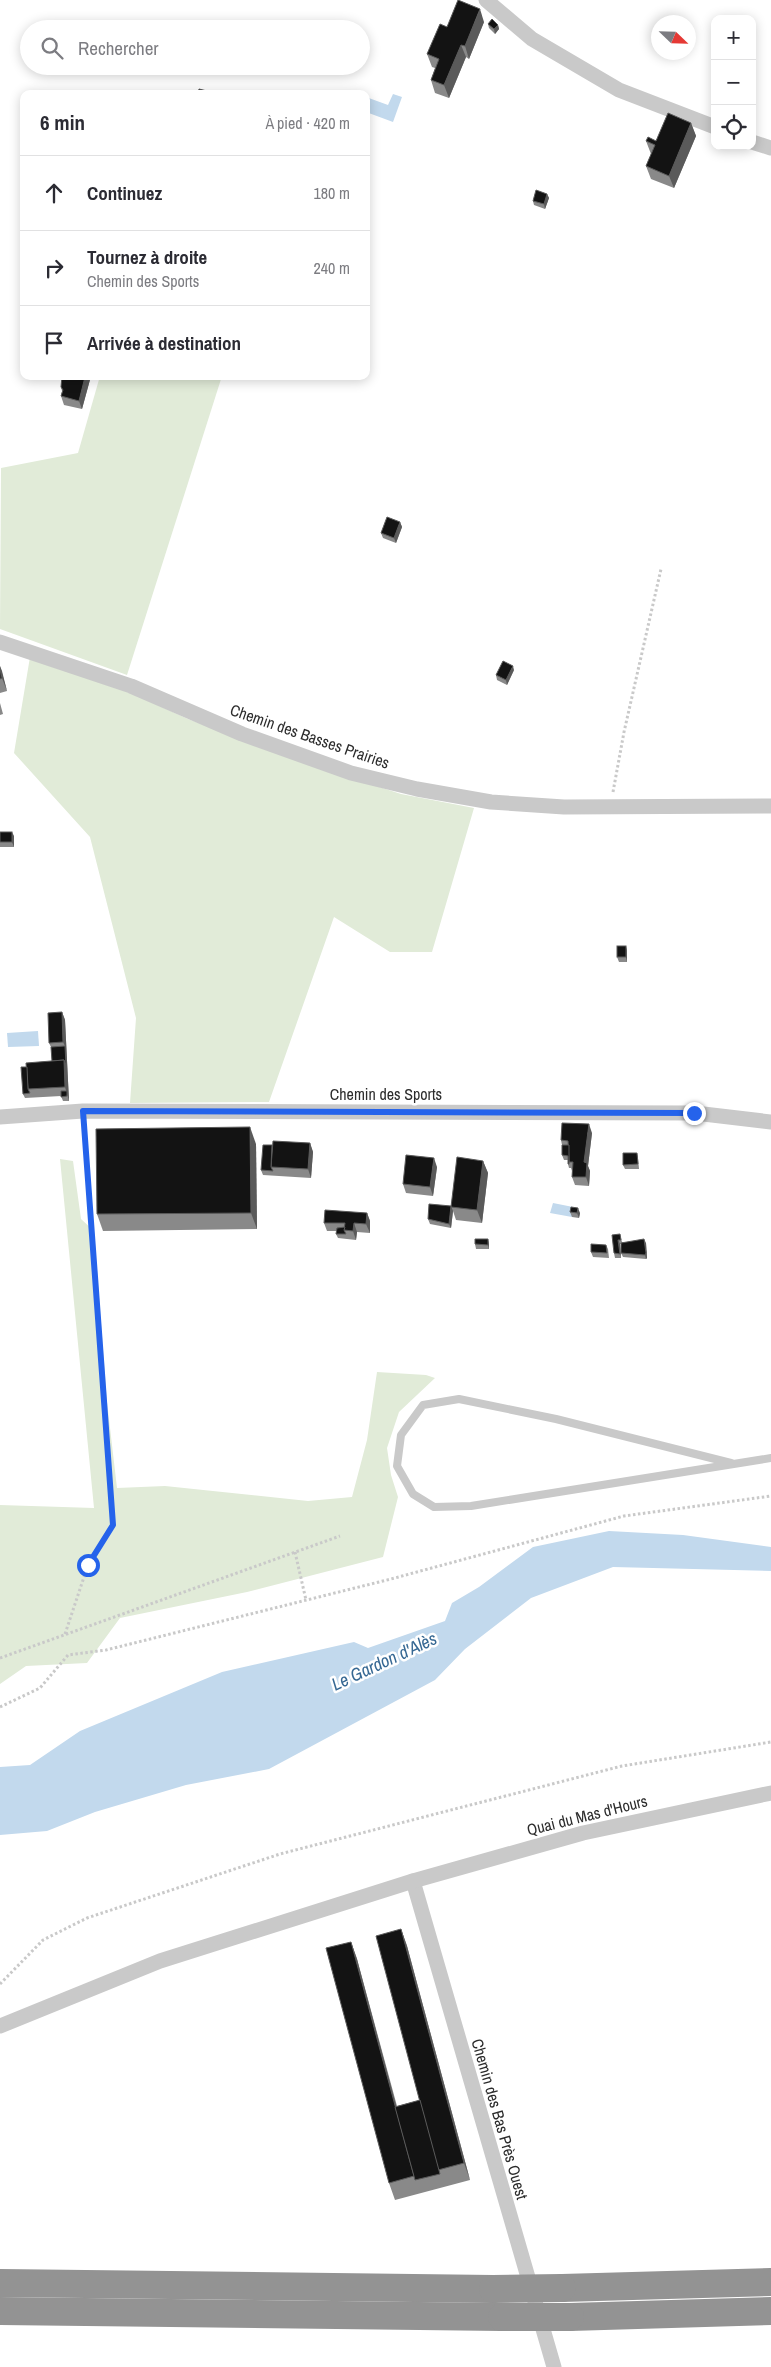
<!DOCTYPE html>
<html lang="fr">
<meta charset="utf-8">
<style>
body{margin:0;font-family:"Archivo Narrow",sans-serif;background:#f2f2f3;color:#2b2b33}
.controls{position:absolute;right:15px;top:15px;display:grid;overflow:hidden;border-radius:10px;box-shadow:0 2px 12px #0003}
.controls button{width:45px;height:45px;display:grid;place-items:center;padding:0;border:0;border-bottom:1px solid #e1e1e2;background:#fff;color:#2b2b33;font:25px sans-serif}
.compass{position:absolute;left:651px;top:15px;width:45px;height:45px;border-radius:50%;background:#fff;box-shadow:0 2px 12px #0003;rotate:113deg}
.stop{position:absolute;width:15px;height:15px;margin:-11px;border:4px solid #2563eb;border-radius:50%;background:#fff}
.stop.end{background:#2563eb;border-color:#fff;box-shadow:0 1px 5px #0008}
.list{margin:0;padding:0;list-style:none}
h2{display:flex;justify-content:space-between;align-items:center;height:65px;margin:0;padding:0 20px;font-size:21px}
h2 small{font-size:16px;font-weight:400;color:#7c7c81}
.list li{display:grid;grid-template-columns:32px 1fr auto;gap:15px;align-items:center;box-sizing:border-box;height:75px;padding:0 20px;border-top:1px solid #e1e1e2}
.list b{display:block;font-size:19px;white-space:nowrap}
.list p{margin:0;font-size:16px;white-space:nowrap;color:#7c7c81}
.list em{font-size:16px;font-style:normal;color:#7c7c81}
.icon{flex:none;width:28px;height:28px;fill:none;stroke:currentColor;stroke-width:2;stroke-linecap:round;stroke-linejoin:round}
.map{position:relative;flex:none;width:771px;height:2367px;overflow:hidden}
.search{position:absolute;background:#fff;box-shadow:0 2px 12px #0003;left:20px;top:20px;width:350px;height:55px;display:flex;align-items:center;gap:12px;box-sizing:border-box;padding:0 18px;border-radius:28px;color:#7c7c81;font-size:19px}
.panel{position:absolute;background:#fff;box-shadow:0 2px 12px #0003;left:20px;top:90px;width:350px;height:290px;border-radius:10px}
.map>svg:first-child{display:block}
.green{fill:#e1ebd8}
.water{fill:#c2d9ed}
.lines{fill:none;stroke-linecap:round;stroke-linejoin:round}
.path{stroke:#c9c9c9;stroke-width:3;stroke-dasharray:2.5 2.5;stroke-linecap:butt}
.lane{stroke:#c9c9c9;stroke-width:8}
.street{stroke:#c9c9c9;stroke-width:15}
.highway{stroke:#939393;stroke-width:28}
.highway-bridge{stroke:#939393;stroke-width:28}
.wall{fill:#898989}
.shaded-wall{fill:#5a5a5a}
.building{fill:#131313;stroke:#5a5a5a}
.route{stroke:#2563eb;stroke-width:6}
.labels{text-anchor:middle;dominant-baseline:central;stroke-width:5;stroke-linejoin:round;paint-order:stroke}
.street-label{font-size:16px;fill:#2c2c2c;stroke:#fff}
.water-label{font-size:18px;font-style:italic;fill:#366893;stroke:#fff}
</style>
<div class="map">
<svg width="771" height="2367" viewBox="0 0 771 2367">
<rect width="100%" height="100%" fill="#fff"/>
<g class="green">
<polygon points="100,376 222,376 127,675 0,629 1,468 78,453"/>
<polygon points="30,657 131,693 188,719 297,760 401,794 474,808 432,952 390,952 334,917 269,1102 130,1103 136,1018 90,837 14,753"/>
<polygon points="60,1159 73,1161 81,1219 94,1231 107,1402 117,1488 165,1486 308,1501 352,1497 367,1440 377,1372 426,1375 435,1378 399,1412 387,1448 391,1475 398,1497 383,1557 247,1592 120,1618 87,1663 26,1666 0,1684 0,1505 94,1508"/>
</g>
<g class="water">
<polygon points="393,94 402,97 393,122 366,112 366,97 388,105"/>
<polygon points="38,1031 39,1046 8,1047 7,1033"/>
<polygon points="553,1203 573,1207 572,1217 550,1213"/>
<polygon points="609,1531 683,1535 771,1547 771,1571 613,1567 531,1598 465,1649 435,1680 269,1769 186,1785 95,1812 47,1831 0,1835 0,1767 30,1765 80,1731 222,1672 354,1642 368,1648 445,1621 452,1603 479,1587 533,1547"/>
</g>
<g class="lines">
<g class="path">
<polyline points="613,792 624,732 661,569"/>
<polyline points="295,1552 306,1600"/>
<polyline points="65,1634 88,1565 113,1525 84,1124"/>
<polyline points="0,1658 340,1536"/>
<polyline points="0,1707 40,1688 68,1655 106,1650 391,1579 624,1516 771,1496"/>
<polyline points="0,1984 43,1940 87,1918 280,1854 622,1766 771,1742"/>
</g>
<polyline class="lane" points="731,1463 556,1419 459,1399 423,1405 401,1435 397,1466 413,1494 434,1507 471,1506 771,1458"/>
<g class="street">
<polyline points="486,0 532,39 619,90 715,127"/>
<polyline points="752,142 771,148"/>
<polyline points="0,642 131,686 242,734 351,773 417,789 491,802 564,807 771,806"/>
<polyline points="0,1117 83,1111 695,1113 771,1122"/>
<polyline points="413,1881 554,2367"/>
<polyline points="0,2026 160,1961 413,1881 583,1833 771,1793"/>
</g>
<g class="highway">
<polyline points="0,2283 493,2289"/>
<polyline points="562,2288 771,2282"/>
<polyline points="0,2311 502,2317"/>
<polyline points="570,2317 771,2311"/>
</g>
<g class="highway-bridge">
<polyline points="493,2289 562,2288"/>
<polyline points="502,2317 570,2317"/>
</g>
</g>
<g class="wall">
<polygon points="484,22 469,59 466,57 449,98 435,93 431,80 435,68 432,67 427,54 447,27"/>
<polygon points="488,24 498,25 499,29 495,34 489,28"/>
<polygon points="691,123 696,136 674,188 651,179 646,166 651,154 646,141 656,141"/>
<polygon points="547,194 549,198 545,209 534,205 533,201"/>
<polygon points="62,376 91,376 82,409 64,405 61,396 62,391 61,387"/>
<polygon points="400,522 402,527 396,543 383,538 381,533"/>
<polygon points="0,666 7,691 0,693"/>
<polygon points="514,670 507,685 497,680 496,675"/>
<polygon points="0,703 3,714 0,715"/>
<polygon points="0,832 14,836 14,847 0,847"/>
<polygon points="626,946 627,951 627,962 619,962 617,957"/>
<polygon points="62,1012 65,1020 69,1101 63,1101 61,1096 25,1098 23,1094 27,1067 52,1061 51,1047 49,1043"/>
<polygon points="592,1133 588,1166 590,1171 589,1186 575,1185 572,1177 572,1171 571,1168 569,1168 568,1164 568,1160 564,1160 562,1155 562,1145 561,1140"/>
<polygon points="310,1143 313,1152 311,1178 263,1175 261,1170 272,1145"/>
<polygon points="256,1144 257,1229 103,1231 97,1214"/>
<polygon points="637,1153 638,1158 639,1169 625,1169 623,1165"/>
<polygon points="483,1161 488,1173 482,1223 456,1220 453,1211 451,1228 430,1224 428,1219 451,1206"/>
<polygon points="437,1167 433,1196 406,1193 403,1184"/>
<polygon points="570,1212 580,1213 579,1218 572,1217"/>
<polygon points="367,1213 370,1221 370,1233 357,1232 356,1240 338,1238 336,1234 337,1231 327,1231 324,1223"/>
<polygon points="620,1234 622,1242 646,1243 647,1258 646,1259 623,1257 621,1253 621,1244 620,1244 621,1258 615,1258 614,1253"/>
<polygon points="488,1239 489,1244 489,1249 476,1249 475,1244"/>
<polygon points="606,1245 608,1249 609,1258 593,1257 591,1252"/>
<polygon points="401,1929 407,1946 470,2180 395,2200 389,2183 351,1942 357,1959 397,2106 420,2100"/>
</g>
<g class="shaded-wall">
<polygon points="480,9 484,22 469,59 465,46"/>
<polygon points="498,25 499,29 495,34 494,29"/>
<polygon points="461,45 466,57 449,98 444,85"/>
<polygon points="691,123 696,136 674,188 669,176"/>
<polygon points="547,194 549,198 545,209 544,204"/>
<polygon points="85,376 91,376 82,409 79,401"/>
<polygon points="400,522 402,527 396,543 394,538"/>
<polygon points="0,666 2,671 7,691 2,678 0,669"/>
<polygon points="513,666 514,670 507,685 506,680"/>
<polygon points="12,832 14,836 14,847 12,842"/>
<polygon points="626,946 627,951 627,962 626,957"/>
<polygon points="62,1012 65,1020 69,1101 65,1087 64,1060 65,1046 63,1042"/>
<polygon points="589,1124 592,1133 588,1166 590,1171 589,1186 586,1177 584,1162"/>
<polygon points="250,1127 256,1144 257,1229 251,1213"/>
<polygon points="310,1143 313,1152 311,1178 308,1169"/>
<polygon points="434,1158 437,1167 433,1196 430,1187"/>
<polygon points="483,1161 488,1173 482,1223 477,1210"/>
<polygon points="451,1206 453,1211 451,1228 449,1224"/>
<polygon points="578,1208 580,1213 579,1218 577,1213"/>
<polygon points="367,1213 370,1221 370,1233 366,1224"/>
<polygon points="354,1223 357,1232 356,1240 353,1231"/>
<polygon points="488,1239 489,1244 489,1249 488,1245"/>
<polygon points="644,1239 646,1243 647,1258 646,1259 645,1255"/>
<polygon points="618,1240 620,1244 621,1258 620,1254"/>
<polygon points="401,1929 407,1946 470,2180 464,2163"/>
<polygon points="351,1942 357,1959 416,2180 414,2176"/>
</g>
<g class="building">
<polygon points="458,0 480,9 465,46 461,45 444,85 431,80 439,59 427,54 440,24 447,27"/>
<polygon points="492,19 498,25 494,29 488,24"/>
<polygon points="199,89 211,92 211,94 198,94"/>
<polygon points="668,113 691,123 669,176 646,166 655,145 646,141 648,137 656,141"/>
<polygon points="536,190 547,194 544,204 533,201"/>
<polygon points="62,376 85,377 79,401 61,396 63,390 61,387"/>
<polygon points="387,517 400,522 394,538 381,533"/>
<polygon points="503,661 513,666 506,680 496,675"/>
<polygon points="0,669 2,678 0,679"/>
<rect x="0" y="832" width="12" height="10"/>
<rect x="617" y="946" width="9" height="11"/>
<polygon points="62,1012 63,1042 49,1043 48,1013"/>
<polygon points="65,1046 66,1065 64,1060 52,1061 51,1047"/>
<polygon points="64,1060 65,1087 28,1089 26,1063"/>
<polygon points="21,1067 27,1067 28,1089 30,1093 23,1094"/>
<polygon points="61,1091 67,1091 67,1096 61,1097"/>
<polygon points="562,1123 589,1124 584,1162 587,1163 586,1177 572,1177 573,1162 569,1162 568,1141 561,1140"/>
<polygon points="250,1127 251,1213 97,1214 96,1129"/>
<polygon points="273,1141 310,1143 308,1169 271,1167"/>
<polygon points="263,1145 272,1145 271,1167 273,1171 261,1170"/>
<polygon points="562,1145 569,1145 569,1164 568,1164 568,1156 562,1155"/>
<polygon points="623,1153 637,1153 638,1164 623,1165"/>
<polygon points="406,1155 434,1158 430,1187 403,1184"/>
<polygon points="457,1157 483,1161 477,1210 451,1207"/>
<polygon points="429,1204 451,1206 449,1224 428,1219"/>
<polygon points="571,1207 578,1208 577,1213 570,1212"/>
<polygon points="325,1210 367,1213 366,1224 354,1223 353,1231 344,1230 345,1223 324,1223"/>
<polygon points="345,1227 344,1230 346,1234 336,1234 337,1228"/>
<polygon points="620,1234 621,1240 618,1240 620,1254 614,1253 612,1235"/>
<polygon points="475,1239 488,1239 488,1245 475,1244"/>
<polygon points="644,1239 646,1253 645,1255 621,1253 621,1243"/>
<polygon points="591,1244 606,1245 607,1253 591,1252"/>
<polygon points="401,1929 464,2163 438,2170 376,1936"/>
<polygon points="351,1942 414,2176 389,2183 326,1948"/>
<polygon points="420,2100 440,2174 415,2180 395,2107"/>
</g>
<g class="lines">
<polyline class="route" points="88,1565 113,1525 83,1111 694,1113"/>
</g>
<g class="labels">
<g class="street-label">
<text transform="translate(310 736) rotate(19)">Chemin des Basses Prairies</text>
<text x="386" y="1094">Chemin des Sports</text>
<text transform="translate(587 1815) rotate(-14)">Quai du Mas d'Hours</text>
<text transform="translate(500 2119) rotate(74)">Chemin des Bas Près Ouest</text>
</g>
<g class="water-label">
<text transform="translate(384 1661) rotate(-25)">Le Gardon d'Alès</text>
</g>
</g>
</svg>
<div class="controls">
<button>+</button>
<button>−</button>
<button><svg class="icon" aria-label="locate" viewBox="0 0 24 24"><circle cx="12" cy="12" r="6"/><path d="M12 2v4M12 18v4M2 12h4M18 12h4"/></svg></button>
</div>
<svg class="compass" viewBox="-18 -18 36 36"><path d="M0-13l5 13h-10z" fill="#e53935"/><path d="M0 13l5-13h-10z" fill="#7c7c81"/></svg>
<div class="stop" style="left:88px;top:1565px"></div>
<div class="stop end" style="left:694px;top:1113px"></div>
<div class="search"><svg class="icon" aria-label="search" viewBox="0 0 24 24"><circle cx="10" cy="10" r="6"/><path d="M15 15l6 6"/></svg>Rechercher</div>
<section class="panel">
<h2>6 min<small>À pied · 420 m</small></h2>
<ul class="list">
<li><svg class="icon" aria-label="ahead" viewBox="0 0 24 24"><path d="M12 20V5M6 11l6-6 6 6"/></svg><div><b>Continuez</b></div><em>180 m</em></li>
<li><svg class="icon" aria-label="right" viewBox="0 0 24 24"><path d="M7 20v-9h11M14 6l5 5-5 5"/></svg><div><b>Tournez à droite</b><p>Chemin des Sports</p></div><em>240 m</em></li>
<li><svg class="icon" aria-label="arrive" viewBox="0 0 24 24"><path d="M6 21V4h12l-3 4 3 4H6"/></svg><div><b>Arrivée à destination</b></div></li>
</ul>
</section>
</div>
